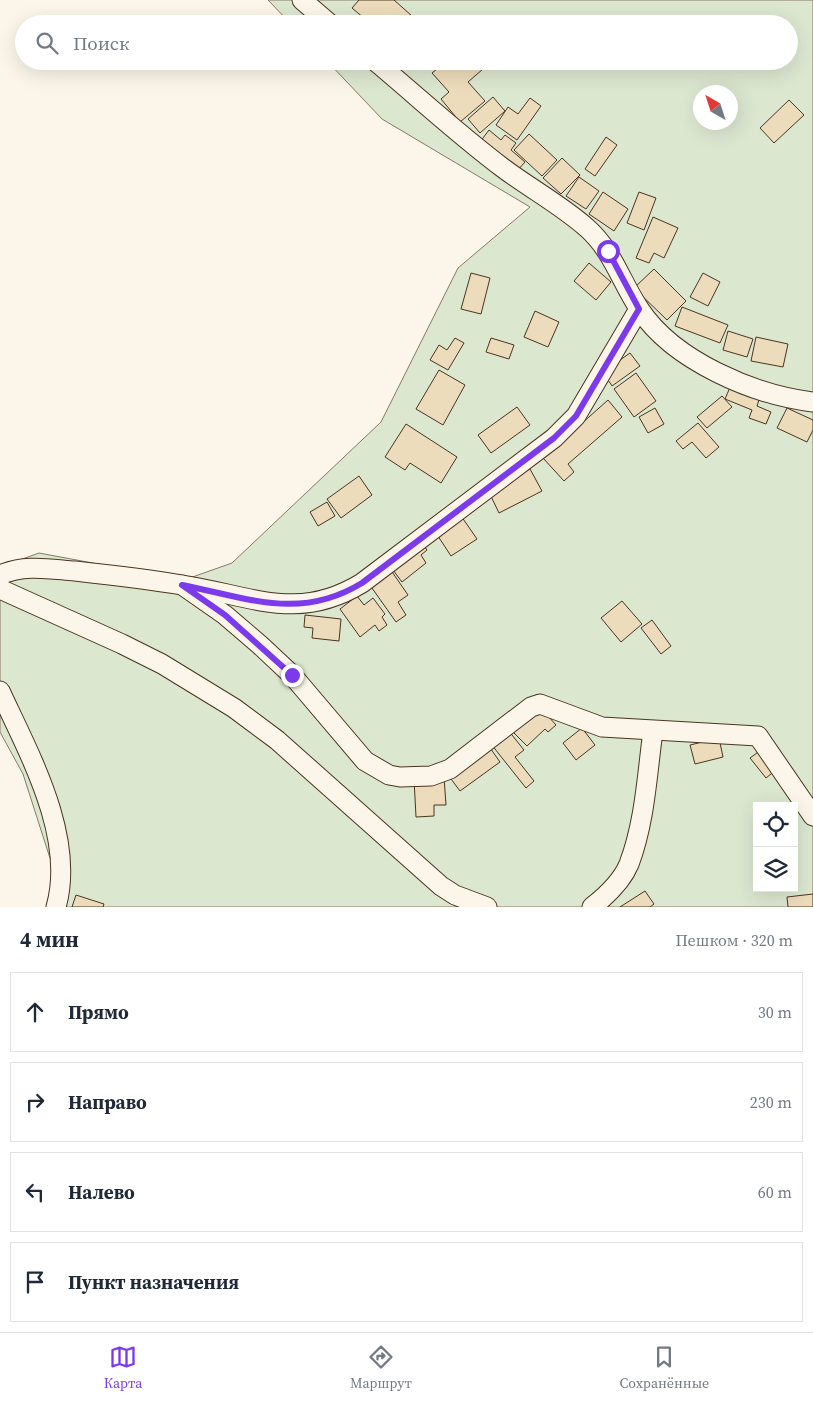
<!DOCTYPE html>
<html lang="ru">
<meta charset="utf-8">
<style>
body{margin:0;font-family:"Source Serif 4",serif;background:#f6f6f7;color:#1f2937}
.controls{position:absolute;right:15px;bottom:15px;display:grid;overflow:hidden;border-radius:0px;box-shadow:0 5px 20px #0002}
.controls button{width:45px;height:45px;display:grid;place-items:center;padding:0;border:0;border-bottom:1px solid #e0e1e3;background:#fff;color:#1f2937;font:25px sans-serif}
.compass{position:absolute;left:693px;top:85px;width:45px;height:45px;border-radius:50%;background:#fff;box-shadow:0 5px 20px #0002;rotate:321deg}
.stop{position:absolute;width:15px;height:15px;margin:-11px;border:4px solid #7c3aed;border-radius:50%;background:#fff}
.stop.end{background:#7c3aed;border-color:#fff;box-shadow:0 1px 5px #0008}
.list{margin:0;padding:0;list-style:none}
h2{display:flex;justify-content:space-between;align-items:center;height:65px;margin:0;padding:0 20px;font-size:21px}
h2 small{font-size:16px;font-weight:400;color:#747a83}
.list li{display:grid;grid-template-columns:32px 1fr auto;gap:15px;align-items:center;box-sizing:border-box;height:80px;margin:0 10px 10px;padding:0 10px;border:1px solid #e0e1e3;border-radius:0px}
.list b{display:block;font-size:19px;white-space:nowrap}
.list em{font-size:16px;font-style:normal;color:#747a83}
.icon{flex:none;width:28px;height:28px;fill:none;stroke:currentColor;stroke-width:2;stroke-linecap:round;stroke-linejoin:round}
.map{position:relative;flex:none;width:813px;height:907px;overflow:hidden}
.search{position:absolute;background:#fff;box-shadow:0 5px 20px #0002;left:15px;right:15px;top:15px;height:55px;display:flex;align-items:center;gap:12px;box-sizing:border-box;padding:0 18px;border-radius:28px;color:#747a83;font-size:19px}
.sheet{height:425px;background:#fff}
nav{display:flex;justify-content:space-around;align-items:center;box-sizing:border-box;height:70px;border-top:1px solid #e0e1e3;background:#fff;font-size:14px;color:#747a83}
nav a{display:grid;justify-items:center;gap:2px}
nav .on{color:#7c3aed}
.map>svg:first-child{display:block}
.green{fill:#dce7d0;stroke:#887966;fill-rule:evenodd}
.building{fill:#ecdcbc;stroke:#4a3520}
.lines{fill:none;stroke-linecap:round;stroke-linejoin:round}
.minor-casing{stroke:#4a3520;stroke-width:21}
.minor{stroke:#fbf6e9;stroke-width:19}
.route{stroke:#7c3aed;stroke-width:6}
</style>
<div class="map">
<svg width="813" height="907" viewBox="0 0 813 907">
<rect width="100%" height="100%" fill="#fbf6e9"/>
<path class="green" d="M268,0H813V907H49L58,883L23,774L0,732V567L39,553L184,580L232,563L381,422L458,268L530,207L382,119L327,61H789V24H291ZM700,92H730V122H700ZM757,806H794V888H757Z"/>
<g class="building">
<polygon points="359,0 394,0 421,24 371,24 352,8"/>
<polygon points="447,61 455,69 464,61 477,61 483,69 468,82 485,101 460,122 441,99 449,92 432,73"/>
<polygon points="493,97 505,111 480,133 468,119"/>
<polygon points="530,98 541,106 517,140 496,125 508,107 518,114"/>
<polygon points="789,100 804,115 774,143 760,128"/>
<polygon points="489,130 501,140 505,135 516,143 511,150 525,162 517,171 480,142"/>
<polygon points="529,134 557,160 542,176 514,150"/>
<polygon points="606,137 617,145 595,176 585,169"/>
<polygon points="562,158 580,175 561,194 543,178"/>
<polygon points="579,177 599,191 586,209 566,196"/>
<polygon points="603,192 628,209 614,231 589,214"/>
<polygon points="639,192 656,198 644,230 627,223"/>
<polygon points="653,217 678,228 664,258 654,253 649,263 636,258"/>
<polygon points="589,263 611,282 596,300 574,281"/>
<polygon points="654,269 686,301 667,320 634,288"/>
<polygon points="471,273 490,278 481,314 461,309"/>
<polygon points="703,273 720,282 708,306 690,297"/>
<polygon points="682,307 728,325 720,343 675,326"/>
<polygon points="535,311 559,322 548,347 524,337"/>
<polygon points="728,331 753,339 747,357 723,350"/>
<polygon points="756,337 788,344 783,367 751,361"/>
<polygon points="455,338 464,343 448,370 430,360 439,345 447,350"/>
<polygon points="491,338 514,345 509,359 486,352"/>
<polygon points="630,353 640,366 612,386 603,372"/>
<polygon points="439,370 465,385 443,425 416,409"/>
<polygon points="636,373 656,401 634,417 614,389"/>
<polygon points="731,385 760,397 757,406 771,412 766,424 749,418 752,410 725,399"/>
<polygon points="722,396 732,407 707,428 697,417"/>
<polygon points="608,400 622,417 568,464 574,472 564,481 543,458"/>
<polygon points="517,407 530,425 491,453 478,435"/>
<polygon points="655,408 664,424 648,433 639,417"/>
<polygon points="787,408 813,420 813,430 807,442 777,428"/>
<polygon points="698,423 719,447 706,458 692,442 683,449 676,441"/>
<polygon points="406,424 457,457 441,483 410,463 405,470 385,457"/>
<polygon points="530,469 542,491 499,513 488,490"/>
<polygon points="359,476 372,495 341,518 327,499"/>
<polygon points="327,502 335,516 318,526 310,512"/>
<polygon points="459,513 477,539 451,556 434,530"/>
<polygon points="421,542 427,550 421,555 426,563 402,582 390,566"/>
<polygon points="388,566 408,595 398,602 406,615 396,622 367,581"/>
<polygon points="357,596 364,605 373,598 385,614 382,617 387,625 379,631 375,625 360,637 340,609"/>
<polygon points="622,601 642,624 621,642 601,618"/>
<polygon points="305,615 341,619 339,641 312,638 313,628 304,627"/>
<polygon points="652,620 671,646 661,654 641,628"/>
<polygon points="540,707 556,725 548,732 545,729 527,746 513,732"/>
<polygon points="582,728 595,745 576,760 563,743"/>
<polygon points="508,730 524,750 515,757 534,781 526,788 491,744"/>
<polygon points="719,738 723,757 695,764 690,745"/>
<polygon points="488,745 500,762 460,791 448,775"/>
<polygon points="761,750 776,770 766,778 750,758"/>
<polygon points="444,777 446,805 434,805 434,816 416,817 414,779"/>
<polygon points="645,891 654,904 650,907 620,907"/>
<polygon points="813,894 813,907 788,907 787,897"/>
<polygon points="76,895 104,904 103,907 72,907"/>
</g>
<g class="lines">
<defs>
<g id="minor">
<polyline points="302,0 330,24"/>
<path d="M375,61C418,97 459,135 503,168C531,189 561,205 587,228C613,251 621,282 640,310C674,361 754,395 813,402"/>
<path d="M0,575C25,564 49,569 75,571C111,575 146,579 182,585C250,595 297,623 362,583L554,438L576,416L639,309"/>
<polyline points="182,585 225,615 260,645 292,675 365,761 389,775 400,777 431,776 450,769 531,707 540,704 602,727 758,736 813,816"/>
<polyline points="0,589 122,644 162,664 234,708 277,740 441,886 455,895 487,907"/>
<path d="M0,691C29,754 76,837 56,907"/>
<path d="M592,907C606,896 622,881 629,864C645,822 647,775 653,731"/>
</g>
</defs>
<use href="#minor" class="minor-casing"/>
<use href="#minor" class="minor"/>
</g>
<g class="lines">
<path class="route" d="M292,675L225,615L182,585C248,598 300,621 362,583L554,438L576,416L639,309L608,251"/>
</g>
</svg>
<div class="controls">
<button><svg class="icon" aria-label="locate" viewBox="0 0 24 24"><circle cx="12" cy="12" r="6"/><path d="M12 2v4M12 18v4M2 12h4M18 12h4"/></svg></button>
<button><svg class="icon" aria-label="layers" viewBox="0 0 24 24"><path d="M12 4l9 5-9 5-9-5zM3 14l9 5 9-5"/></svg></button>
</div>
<svg class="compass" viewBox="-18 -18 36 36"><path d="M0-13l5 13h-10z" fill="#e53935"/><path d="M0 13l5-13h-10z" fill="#747a83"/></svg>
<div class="stop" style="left:608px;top:251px"></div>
<div class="stop end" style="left:292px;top:675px"></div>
<div class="search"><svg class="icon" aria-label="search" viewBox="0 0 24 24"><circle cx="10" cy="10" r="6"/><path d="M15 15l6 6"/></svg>Поиск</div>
</div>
<section class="sheet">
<h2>4 мин<small>Пешком · 320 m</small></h2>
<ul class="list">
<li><svg class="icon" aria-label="ahead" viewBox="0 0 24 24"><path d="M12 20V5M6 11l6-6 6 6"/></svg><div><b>Прямо</b></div><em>30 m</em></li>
<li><svg class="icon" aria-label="right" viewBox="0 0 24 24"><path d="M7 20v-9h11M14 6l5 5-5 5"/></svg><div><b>Направо</b></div><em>230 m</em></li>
<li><svg class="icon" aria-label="left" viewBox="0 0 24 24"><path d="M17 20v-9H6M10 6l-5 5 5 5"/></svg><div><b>Налево</b></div><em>60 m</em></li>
<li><svg class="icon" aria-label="arrive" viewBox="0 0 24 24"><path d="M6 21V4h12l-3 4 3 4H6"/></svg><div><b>Пункт назначения</b></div></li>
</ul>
</section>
<nav>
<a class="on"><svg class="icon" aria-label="map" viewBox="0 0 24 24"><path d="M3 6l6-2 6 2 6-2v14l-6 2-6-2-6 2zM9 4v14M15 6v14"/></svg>Карта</a>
<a><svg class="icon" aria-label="directions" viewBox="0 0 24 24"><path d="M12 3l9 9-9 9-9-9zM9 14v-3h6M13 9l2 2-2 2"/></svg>Маршрут</a>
<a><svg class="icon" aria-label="saved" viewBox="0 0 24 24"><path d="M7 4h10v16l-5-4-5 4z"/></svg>Сохранённые</a>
</nav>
